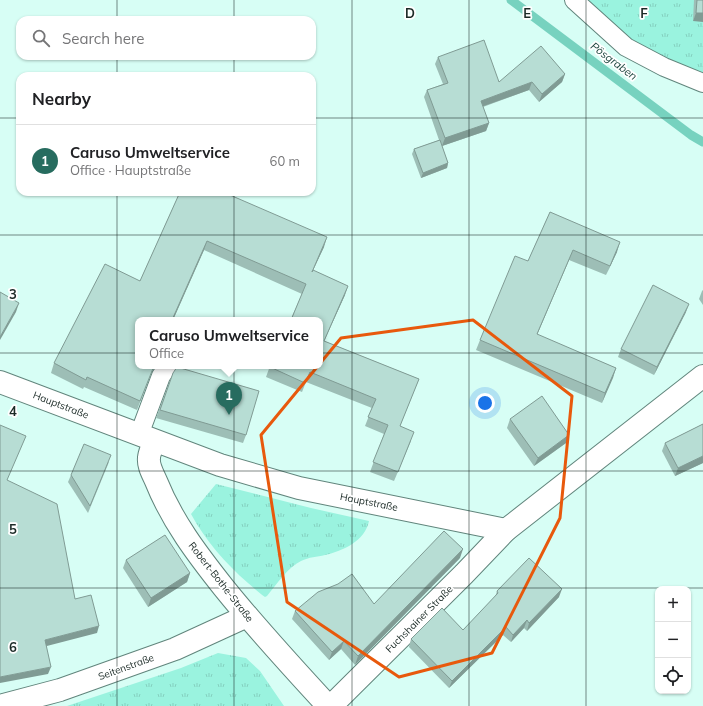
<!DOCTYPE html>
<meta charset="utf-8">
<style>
body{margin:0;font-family:Mulish,sans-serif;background:#f6f6f6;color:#202124}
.controls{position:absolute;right:12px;bottom:12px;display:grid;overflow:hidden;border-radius:8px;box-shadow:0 1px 3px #0004}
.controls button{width:36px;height:36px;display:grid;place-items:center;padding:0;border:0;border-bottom:1px solid #e0e0e0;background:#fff;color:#202124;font:20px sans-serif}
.you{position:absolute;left:485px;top:403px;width:14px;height:14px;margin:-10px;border:3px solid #fff;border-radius:50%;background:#1a73e8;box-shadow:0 0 0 6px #1a73e833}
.badge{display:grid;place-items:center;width:26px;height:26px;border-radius:50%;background:#276c5f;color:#fff;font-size:13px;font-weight:700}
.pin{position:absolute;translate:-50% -33px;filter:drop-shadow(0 1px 2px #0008)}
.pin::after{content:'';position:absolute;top:21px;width:14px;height:12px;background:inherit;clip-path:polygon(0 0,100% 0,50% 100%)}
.popup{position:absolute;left:135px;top:317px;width:188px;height:52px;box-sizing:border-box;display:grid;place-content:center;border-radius:8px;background:#fff;filter:drop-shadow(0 1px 3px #0005);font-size:13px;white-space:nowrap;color:#757577}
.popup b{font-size:15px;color:#202124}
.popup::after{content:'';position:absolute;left:50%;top:100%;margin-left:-8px;border:8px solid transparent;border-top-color:#fff}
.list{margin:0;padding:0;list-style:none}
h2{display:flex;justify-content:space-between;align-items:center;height:52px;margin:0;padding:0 16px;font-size:17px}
h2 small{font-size:13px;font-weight:400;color:#757577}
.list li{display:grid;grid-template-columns:26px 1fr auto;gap:12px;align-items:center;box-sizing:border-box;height:72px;padding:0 16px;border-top:1px solid #e0e0e0}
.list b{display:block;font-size:15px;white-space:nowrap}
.list p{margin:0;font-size:13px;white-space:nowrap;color:#757577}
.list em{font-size:13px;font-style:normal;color:#757577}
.icon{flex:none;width:22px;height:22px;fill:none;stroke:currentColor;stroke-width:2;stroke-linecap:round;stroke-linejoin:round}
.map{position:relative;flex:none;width:703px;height:706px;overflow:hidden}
.search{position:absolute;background:#fff;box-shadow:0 1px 3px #0004;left:16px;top:16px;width:300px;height:44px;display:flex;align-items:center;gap:10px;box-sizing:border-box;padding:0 14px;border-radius:12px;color:#757577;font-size:15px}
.panel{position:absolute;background:#fff;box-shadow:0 1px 3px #0004;left:16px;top:72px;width:300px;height:124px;border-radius:12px}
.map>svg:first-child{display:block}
.grass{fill:url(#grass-tufts)}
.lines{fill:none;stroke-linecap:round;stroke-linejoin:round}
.stream{stroke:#77d2bf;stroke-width:9}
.service-casing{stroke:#61857c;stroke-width:20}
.minor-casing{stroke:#61857c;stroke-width:24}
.tertiary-casing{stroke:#61857c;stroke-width:24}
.service{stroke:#fff;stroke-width:18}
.minor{stroke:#fff;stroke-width:22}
.tertiary{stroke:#fff;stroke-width:22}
.wall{fill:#9dbeb6}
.shaded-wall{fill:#809b94}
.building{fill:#b7ddd4;stroke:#809b94}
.marked{fill:none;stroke:#e8590c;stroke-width:3;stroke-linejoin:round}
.grid{fill:none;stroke:#1b2a26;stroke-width:1;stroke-opacity:0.55}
.labels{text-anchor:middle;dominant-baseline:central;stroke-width:3.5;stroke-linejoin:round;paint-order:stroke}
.street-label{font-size:10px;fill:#1b2a26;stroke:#fff}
.water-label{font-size:11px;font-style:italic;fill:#1d463e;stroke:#fff}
.grid-label{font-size:13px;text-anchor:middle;font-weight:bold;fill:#1b2a26;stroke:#fff;stroke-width:3.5;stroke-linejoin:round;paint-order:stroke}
</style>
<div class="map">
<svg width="703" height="706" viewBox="0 0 703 706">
<defs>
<pattern id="grass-tufts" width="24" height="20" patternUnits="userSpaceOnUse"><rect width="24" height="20" fill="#9af3df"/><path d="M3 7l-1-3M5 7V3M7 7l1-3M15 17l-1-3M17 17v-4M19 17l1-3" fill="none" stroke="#84d0bf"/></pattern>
</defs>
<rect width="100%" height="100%" fill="#d7fef5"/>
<g class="grass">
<polygon points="588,0 703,0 703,75 668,62 632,41"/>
<path d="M216,484L311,508L369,521C365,541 343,551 325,555C317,557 309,557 301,561C287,568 277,584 267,596L265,597C259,593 254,588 248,583C226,564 205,540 191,514Z"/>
<polygon points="218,653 246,658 260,671 284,706 67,706 181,668"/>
</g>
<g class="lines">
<polyline class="stream" points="511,0 691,135 703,142"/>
<defs>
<g id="service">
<polyline points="574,0 626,47 664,67 703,83"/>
<polyline points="139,435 161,376 168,366"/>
</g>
<g id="minor">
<polyline points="0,382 220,465 299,488 506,530"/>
<path d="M154,441C153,446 149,453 149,458C148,466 153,474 156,481C172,521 197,554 224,588C257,629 292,667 328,706"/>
<polyline points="0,706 60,690 175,649 247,616"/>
</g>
<polyline id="tertiary" points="331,706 464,574 506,530 703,376"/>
</defs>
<use href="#service" class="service-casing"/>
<use href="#minor" class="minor-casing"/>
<use href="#tertiary" class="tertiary-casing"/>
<use href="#service" class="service"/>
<use href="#minor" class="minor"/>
<use href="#tertiary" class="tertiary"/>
</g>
<g class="wall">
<polygon points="694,0 703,0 693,21"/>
<polygon points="438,57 499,82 565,74 562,82 539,102 529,90 483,107 489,123 486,131 442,146 448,163 447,168 421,178 412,154 414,149 439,140 424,97 427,90 443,84 435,64"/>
<polygon points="180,192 324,247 313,270 345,295 324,341 419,379 400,426 411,441 394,481 370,472 384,434 365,426 372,408 306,382 302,392 266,377 270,366 302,294 204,250 173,320 138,320 154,366 137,410 84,387 83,389 51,373 54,363 140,281"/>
<polygon points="550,212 617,252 606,275 569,260 537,335 616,368 602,403 476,350 480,340 528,261"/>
<polygon points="703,290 703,305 699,299 702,291"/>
<polygon points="686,312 654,375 618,357 621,349"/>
<polygon points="173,373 246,435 243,443 156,418"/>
<polygon points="510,419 569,435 566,443 534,466 507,428"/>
<polygon points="703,424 703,463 675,476 662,451 665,443"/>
<polygon points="109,462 88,513 68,482 71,475"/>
<polygon points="460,558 355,665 341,649 329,660 292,619 295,611 374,604"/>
<polygon points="126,560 190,573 187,582 148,607 123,568"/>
<polygon points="497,591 559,597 527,631 524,628 511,642 503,635 449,688 409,647 411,639 463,630 495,597"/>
</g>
<g class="shaded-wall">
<polygon points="696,13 703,13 703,22 693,21"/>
<polygon points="565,74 562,82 539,102 542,94"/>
<polygon points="532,82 529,90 478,108 481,101"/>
<polygon points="489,123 486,131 442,146 445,138"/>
<polygon points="448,163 447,168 421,178 423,173"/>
<polygon points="327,237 324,247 308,281 312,272"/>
<polygon points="207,241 204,250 173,320 172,320"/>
<polygon points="620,242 617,252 606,275 610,266"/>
<polygon points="573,250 569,260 533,344 537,334"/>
<polygon points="348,286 345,295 320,350 324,341"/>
<polygon points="19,303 16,312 0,340 0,337"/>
<polygon points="689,304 686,312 654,375 657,367"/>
<polygon points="616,368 613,378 602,403 605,393"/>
<polygon points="569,435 566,443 534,466 538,458"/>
<polygon points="703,456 703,463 675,476 678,468"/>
<polygon points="463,549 460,558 355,665 358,656"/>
<polygon points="190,573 187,582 148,607 151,598"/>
<polygon points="562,589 559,597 527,631 529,623"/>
<polygon points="527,620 524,628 511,642 513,635"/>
<polygon points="99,626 97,633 43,647 45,640"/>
<polygon points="506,627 503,635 449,688 452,681"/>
<polygon points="344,641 341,649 329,660 332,652"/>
<polygon points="51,667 48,674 0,683 0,677"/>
</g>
<g class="building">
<polygon points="697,0 703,0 703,13 696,13"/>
<polygon points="484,40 499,82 541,46 565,74 542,94 532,82 481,101 489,123 445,138 427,90 448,83 438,57"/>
<polygon points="440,140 448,163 423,173 414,149"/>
<polygon points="180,192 223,192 327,237 312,272 313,270 348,286 324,341 419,379 400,426 414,432 398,472 373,462 388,425 368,417 376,399 310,372 305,383 270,367 270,366 320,366 320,320 291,320 306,284 207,241 172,320 138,320 138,366 154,366 140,401 87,377 86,380 54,363 105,264 140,281"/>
<polygon points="550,212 620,242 610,266 573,250 537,334 616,368 605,393 480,340 515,256 528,261"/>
<polygon points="653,285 689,304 657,367 621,349"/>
<polygon points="0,292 19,303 0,337"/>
<polygon points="177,367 259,391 246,435 160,410 173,373"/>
<polygon points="542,396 569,435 538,458 510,419"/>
<polygon points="703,424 703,456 678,468 665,443"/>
<polygon points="0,425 26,436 7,480 57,504 75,599 91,595 99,626 45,640 51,667 0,677"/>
<polygon points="84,444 111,455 90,506 71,475"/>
<polygon points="444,531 463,549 358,656 344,641 332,652 295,611 318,592 338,584 352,574 374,604"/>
<polygon points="165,535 190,573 151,598 126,560"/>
<polygon points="529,558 562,589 529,623 527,620 513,635 506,627 452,681 411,639 442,608 463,630 498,593 497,591"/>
</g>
<path class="marked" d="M473,320L572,396L560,518L492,653L399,677L287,602L261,435L341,338Z"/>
<path class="grid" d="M117,0V20M234,0V20M352,0V706M469,0V706M586,0V706M117,56V76M234,56V76M0,118H20M312,118H703M117,192V706M234,192V706M0,235H703M0,353H703M0,471H703M0,588H703"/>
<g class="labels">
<g class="street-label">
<text transform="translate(61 405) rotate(21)">Hauptstraße</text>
<text transform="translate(369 502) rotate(11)">Hauptstraße</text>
<text transform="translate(221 582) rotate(52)">Robert-Bothe-Straße</text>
<text transform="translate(419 619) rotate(-45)">Fuchshainer Straße</text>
<text transform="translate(126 667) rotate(-20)">Seitenstraße</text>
</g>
<g class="water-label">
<text transform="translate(614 61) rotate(37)">Pösgraben</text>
</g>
</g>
<g class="grid-label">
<text x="410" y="18">D</text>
<text x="527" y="18">E</text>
<text x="644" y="18">F</text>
<text x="13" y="299">3</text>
<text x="13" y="416">4</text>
<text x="13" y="534">5</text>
<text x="13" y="652">6</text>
</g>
</svg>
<div class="controls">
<button>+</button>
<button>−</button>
<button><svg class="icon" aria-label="locate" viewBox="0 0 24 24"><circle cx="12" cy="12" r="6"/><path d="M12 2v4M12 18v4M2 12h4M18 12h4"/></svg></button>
</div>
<div class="you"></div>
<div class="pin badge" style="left:229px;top:415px">1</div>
<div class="popup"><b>Caruso Umweltservice</b>Office</div>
<div class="search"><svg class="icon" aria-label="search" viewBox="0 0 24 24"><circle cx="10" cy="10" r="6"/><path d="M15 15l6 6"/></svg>Search here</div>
<section class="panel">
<h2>Nearby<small></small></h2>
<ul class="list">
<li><span class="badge">1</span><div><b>Caruso Umweltservice</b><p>Office · Hauptstraße</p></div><em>60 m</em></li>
</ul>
</section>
</div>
